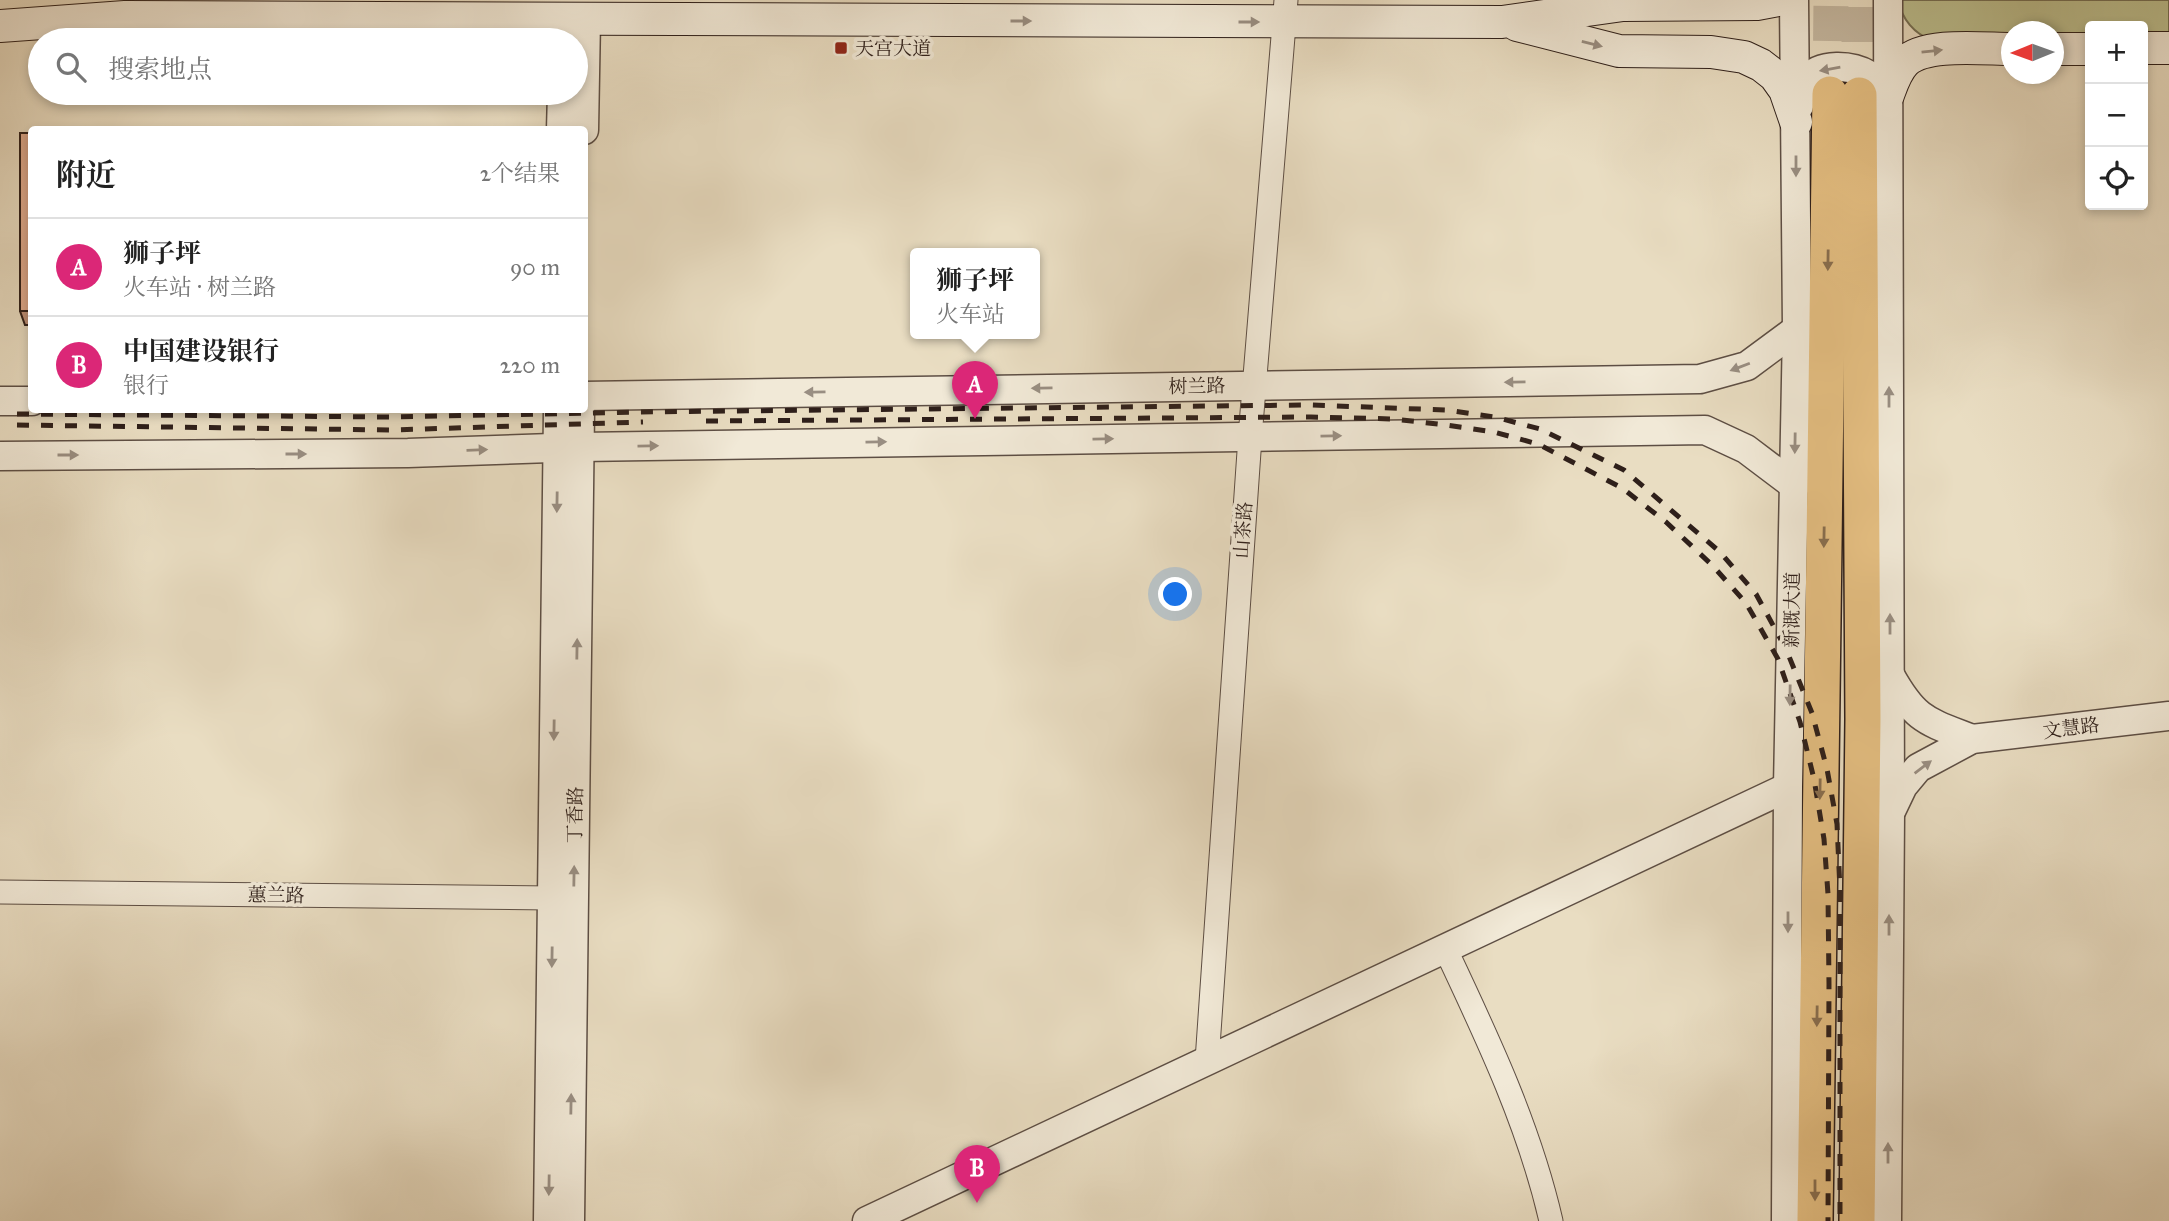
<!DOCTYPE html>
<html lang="zh">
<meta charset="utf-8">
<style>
body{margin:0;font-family:"IM FELL Great Primer","Noto Serif SC",serif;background:#f6f6f6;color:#222}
.controls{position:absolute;right:21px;top:21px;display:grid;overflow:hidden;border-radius:7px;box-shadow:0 4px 10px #0003}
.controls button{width:63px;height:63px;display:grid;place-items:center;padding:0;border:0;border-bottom:2px solid #e0e0e0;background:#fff;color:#222;font:35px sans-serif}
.compass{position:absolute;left:2001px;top:21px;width:63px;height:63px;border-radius:50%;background:#fff;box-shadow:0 4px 10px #0003;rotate:269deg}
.you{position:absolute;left:1176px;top:595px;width:24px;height:24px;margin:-18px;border:5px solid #fff;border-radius:50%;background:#1a73e8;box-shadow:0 0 0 10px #1a73e833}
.badge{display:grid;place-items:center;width:46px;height:46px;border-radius:50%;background:#db2777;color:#fff;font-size:23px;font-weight:700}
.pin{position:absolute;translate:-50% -58px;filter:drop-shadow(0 2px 4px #0008)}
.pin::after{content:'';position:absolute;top:37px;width:24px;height:21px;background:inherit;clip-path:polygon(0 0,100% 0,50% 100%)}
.popup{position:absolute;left:910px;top:248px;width:130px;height:91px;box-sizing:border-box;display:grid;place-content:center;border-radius:7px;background:#fff;filter:drop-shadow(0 2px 5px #0005);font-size:23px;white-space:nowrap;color:#767676}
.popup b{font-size:26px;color:#222}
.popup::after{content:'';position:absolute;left:50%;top:100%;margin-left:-14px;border:14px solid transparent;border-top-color:#fff}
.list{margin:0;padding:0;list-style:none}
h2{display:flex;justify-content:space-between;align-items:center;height:91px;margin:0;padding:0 28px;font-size:30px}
h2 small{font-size:23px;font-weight:400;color:#767676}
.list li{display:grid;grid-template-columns:46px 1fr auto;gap:21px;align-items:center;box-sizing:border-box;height:98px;padding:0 28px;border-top:2px solid #e0e0e0}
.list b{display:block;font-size:26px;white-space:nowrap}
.list p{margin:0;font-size:23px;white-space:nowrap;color:#767676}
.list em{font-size:23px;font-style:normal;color:#767676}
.icon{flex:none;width:38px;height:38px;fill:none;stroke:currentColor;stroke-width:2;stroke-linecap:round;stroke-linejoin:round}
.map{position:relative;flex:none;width:2169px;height:1221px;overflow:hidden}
.search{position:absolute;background:#fff;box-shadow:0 4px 10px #0003;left:28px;top:28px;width:560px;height:77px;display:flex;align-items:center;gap:18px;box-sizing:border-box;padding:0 24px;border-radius:38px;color:#767676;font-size:26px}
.panel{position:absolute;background:#fff;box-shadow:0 4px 10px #0003;left:28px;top:126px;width:560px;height:287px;border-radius:7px}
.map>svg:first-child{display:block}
.green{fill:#bcbf8f;stroke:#756f54;stroke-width:2}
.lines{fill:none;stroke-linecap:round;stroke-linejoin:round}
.primary-tunnel{stroke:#c4b7a0;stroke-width:35;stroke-dasharray:35 18;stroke-linecap:butt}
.minor-casing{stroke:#5d4e44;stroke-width:25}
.tertiary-casing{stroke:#5d4e44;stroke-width:31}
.secondary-casing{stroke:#2e1f1a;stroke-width:34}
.primary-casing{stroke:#2e1f1a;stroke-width:38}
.minor{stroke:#f1e9d7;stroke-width:23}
.tertiary{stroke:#f1e9d7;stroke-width:28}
.secondary{stroke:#f1e9d7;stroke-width:32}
.primary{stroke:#e4be81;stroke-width:35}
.rail{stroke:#2e1f1a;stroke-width:5;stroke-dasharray:12 12;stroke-linecap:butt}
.wall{fill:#c5967e;stroke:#2e1f1a;stroke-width:2}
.building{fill:#e5af92;stroke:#2e1f1a;stroke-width:2}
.oneway{fill:#998e82}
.oneway2{fill:#896e4e}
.poi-dot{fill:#8f2418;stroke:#f1e9d7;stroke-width:2.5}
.labels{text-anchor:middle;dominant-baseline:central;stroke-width:7;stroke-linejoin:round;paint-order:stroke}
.poi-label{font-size:19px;fill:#2e1f1a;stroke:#f1e9d7;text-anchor:start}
.street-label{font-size:19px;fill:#2e1f1a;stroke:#f1e9d7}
</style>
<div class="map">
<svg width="2169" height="1221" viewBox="0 0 2169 1221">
<rect width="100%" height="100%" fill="#e9ddc2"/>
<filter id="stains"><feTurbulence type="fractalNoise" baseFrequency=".00286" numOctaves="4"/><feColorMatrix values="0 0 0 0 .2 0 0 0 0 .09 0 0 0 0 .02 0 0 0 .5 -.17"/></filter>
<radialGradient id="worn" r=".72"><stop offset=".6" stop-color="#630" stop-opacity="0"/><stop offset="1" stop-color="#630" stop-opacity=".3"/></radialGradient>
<path class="green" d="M1898,0H2169V39H2143V26H2090V39H2054V32H2011V40H1932C1914,34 1902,19 1898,0Z"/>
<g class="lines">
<g class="primary-tunnel">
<polyline points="1830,94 1831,0"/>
<polyline points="1859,95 1859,0"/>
</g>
<defs>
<g id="minor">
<polyline points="0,892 552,898"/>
<path d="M1445,948C1487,1037 1529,1125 1551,1221"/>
<polyline points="1207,1061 1250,437 1286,0"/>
</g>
<g id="tertiary">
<polyline points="562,40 562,19"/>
<path d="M1799,106C1801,97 1801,87 1807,80C1820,62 1852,65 1869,75C1876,80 1882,89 1888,95"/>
<polyline points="561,130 562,93"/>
<polyline points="584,130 586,19"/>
<polyline points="584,396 1700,379 1747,366 1797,329"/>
<polyline points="0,401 32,401"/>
<polyline points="0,456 408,453 580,447 1705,430 1746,449 1795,486"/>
<path d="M1890,675C1915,720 1926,721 1972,739"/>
<polyline points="1892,809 1903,786 1918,768 1972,739 2169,716"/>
<polyline points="548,1221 558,410"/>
<polyline points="570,1221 580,410"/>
<polyline points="867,1221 1788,787"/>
<polyline points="1786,1221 1788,787 1797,329 1794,0"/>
<polyline points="1887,1221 1890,813 1888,0"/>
</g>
<g id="secondary">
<polyline points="1517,25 1619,51 1711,52 1744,57 1761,65 1775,76 1785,90 1796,122"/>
<polyline points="0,26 125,17 1502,22 1623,5 1757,4 1778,0"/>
<polyline points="2143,48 2169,48"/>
<polyline points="2054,49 2090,49"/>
<path d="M1888,95C1892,84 1896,71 1905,62C1925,42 1984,49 2011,49"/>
</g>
<g id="primary">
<polyline points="1815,1221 1830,94"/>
<polyline points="1857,1221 1863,719 1859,95"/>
</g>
</defs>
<use href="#minor" class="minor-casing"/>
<use href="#tertiary" class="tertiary-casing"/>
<use href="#secondary" class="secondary-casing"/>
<use href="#primary" class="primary-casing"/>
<use href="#minor" class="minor"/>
<use href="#tertiary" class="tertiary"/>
<use href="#secondary" class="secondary"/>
<use href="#primary" class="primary"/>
<g class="rail">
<polyline points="17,414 392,417 638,412 1310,405 1446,410 1495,417 1540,429 1624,470 1720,552 1756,594 1786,649 1812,713 1827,769 1837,824 1840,890 1840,1221"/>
<polyline points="706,421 1311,417 1394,419 1446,425 1494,432 1538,444 1622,488 1666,522 1712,565 1746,603 1778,659 1800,722 1814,779 1824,839 1828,894 1829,984 1828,1221"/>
<polyline points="17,425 390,430 643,422"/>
</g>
</g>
<polygon class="wall" points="32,133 32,325 25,325 20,311"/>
<rect class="building" x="20" y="133" width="12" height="178"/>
<defs><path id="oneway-solid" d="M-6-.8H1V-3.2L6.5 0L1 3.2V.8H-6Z" transform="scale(1.75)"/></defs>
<g class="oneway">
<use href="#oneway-solid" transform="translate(1021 21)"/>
<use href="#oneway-solid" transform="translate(1249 22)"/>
<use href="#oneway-solid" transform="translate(1592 44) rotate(14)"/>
<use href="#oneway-solid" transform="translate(1932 51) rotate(-6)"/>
<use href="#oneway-solid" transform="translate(1830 69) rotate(170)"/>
<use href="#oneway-solid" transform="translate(1796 166) rotate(90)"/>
<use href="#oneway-solid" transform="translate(1740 367) rotate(159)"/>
<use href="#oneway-solid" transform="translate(1515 382) rotate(179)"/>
<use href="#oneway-solid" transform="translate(1042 388) rotate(179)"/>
<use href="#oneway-solid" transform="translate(815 392) rotate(179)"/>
<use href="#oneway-solid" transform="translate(1889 397) rotate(-90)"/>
<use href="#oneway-solid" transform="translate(1331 436) rotate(-1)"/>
<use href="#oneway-solid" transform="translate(1103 439) rotate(-1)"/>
<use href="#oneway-solid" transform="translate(876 442) rotate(-1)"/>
<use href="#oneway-solid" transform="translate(1795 443) rotate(91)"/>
<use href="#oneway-solid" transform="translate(648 446) rotate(-1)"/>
<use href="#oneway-solid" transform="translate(477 450) rotate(-2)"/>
<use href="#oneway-solid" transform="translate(296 454)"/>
<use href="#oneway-solid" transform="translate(68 455)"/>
<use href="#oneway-solid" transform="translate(557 502) rotate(91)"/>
<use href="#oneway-solid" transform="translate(1890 624) rotate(-90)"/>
<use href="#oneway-solid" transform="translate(577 649) rotate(-89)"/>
<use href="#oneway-solid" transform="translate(1790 695) rotate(91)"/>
<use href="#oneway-solid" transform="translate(554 730) rotate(91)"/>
<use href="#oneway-solid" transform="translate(1923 767) rotate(-37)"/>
<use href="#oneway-solid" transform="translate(574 876) rotate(-89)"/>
<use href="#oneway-solid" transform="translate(1788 922) rotate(90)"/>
<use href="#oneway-solid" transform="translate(1889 925) rotate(-90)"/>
<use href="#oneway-solid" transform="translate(552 957) rotate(91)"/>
<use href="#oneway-solid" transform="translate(571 1104) rotate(-89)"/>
<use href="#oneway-solid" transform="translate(1888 1153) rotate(-90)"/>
<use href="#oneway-solid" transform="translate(549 1185) rotate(91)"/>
</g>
<g class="oneway2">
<use href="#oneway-solid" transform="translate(1828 260) rotate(91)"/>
<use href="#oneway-solid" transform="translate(1824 537) rotate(91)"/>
<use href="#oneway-solid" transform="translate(1820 789) rotate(91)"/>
<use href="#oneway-solid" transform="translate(1817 1016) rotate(91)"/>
<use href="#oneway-solid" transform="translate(1815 1190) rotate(90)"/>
</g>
<rect class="poi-dot" x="834" y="41" width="14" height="14" rx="3.5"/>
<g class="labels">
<g class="poi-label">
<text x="855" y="48">天宫大道</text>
</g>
<g class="street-label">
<text transform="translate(1197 386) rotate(-1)">树兰路</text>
<text transform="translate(1243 530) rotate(-86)">山茶路</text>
<text transform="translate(1792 610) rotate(-89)">新溉大道</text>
<text transform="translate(2071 728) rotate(-7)">文慧路</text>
<text transform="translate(575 815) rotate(-89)">丁香路</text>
<text transform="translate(276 895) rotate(1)">蕙兰路</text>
</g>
</g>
<rect width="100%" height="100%" filter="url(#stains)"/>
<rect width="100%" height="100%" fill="url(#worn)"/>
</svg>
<div class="controls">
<button>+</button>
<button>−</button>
<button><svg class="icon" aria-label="locate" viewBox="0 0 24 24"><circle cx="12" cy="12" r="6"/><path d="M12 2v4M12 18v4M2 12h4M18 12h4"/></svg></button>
</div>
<svg class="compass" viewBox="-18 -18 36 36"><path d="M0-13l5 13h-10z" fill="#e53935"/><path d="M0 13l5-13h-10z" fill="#767676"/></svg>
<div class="you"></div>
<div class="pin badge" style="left:975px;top:419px">A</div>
<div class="popup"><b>狮子坪</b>火车站</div>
<div class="pin badge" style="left:977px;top:1203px">B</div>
<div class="search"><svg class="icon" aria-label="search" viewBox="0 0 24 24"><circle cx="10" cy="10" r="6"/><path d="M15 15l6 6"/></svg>搜索地点</div>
<section class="panel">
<h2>附近<small>2个结果</small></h2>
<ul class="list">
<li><span class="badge">A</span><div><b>狮子坪</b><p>火车站 · 树兰路</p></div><em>90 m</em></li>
<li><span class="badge">B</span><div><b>中国建设银行</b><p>银行</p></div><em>220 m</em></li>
</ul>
</section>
</div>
